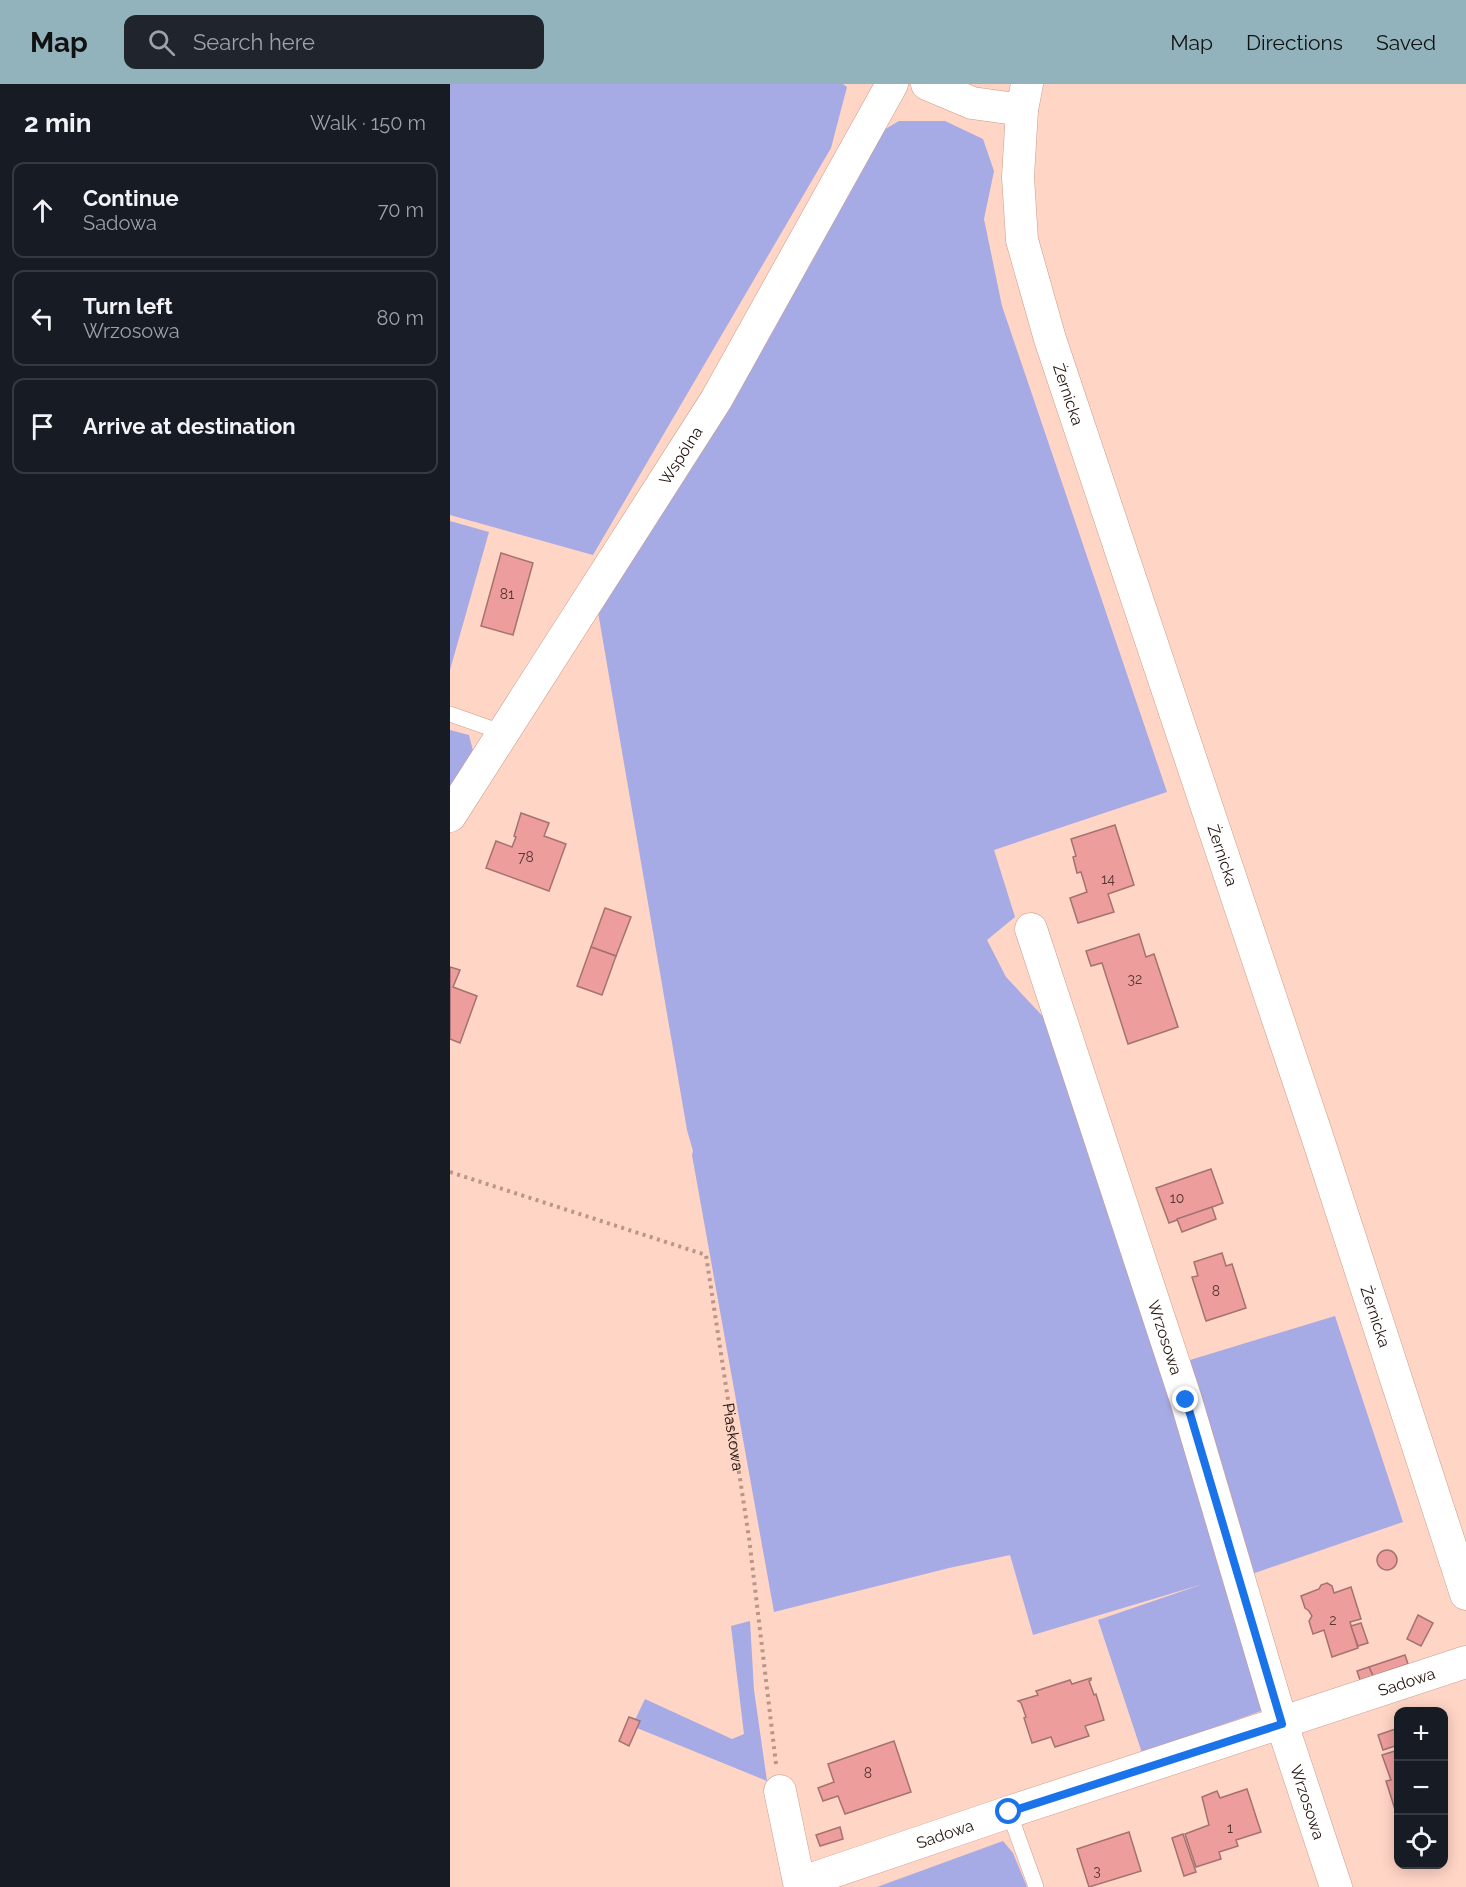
<!DOCTYPE html>
<meta charset="utf-8">
<style>
body{margin:0;font-family:Raleway,sans-serif;background:#20242c;color:#f1f3f6}
.controls{position:absolute;right:18px;bottom:18px;display:grid;overflow:hidden;border-radius:12px;box-shadow:0 3px 15px #0003}
.controls button{width:54px;height:54px;display:grid;place-items:center;padding:0;border:0;border-bottom:2px solid #363941;background:#171b24;color:#f1f3f6;font:30px sans-serif}
.stop{position:absolute;width:18px;height:18px;margin:-14px;border:4px solid #1a73e8;border-radius:50%;background:#fff}
.stop.end{background:#1a73e8;border-color:#fff;box-shadow:0 2px 6px #0008}
.list{margin:0;padding:0;list-style:none}
h2{display:flex;justify-content:space-between;align-items:center;height:78px;margin:0;padding:0 24px;font-size:26px}
h2 small{font-size:20px;font-weight:400;color:#9ea1a6}
.list li{display:grid;grid-template-columns:39px 1fr auto;gap:18px;align-items:center;box-sizing:border-box;height:96px;margin:0 12px 12px;padding:0 12px;border:2px solid #363941;border-radius:12px}
.list b{display:block;font-size:22px;white-space:nowrap}
.list p{margin:0;font-size:20px;white-space:nowrap;color:#9ea1a6}
.list em{font-size:20px;font-style:normal;color:#9ea1a6}
.icon{flex:none;width:33px;height:33px;fill:none;stroke:currentColor;stroke-width:2;stroke-linecap:round;stroke-linejoin:round}
.map{position:relative;flex:none;width:1016px;height:1803px;overflow:hidden}
header{display:flex;align-items:center;gap:36px;box-sizing:border-box;height:84px;padding:0 30px;background:#92b2bc;color:#111}
header strong{font-size:28px}
nav{display:flex;gap:33px;margin-inline-start:auto;font-size:21px}
.search{width:420px;height:54px;background:#20242c;display:flex;align-items:center;gap:15px;box-sizing:border-box;padding:0 21px;border-radius:12px;color:#9ea1a6;font-size:22px}
main{display:flex}
aside{flex:1;background:#171b24}
.map>svg:first-child{display:block}
.green{fill:#a6aae5}
.building{fill:#ed9e9c;stroke:#a47270;stroke-width:1.5}
.lines{fill:none;stroke-linecap:round;stroke-linejoin:round}
.service-casing{stroke:#cb9b89;stroke-width:16}
.minor-casing{stroke:#cb9b89;stroke-width:33}
.path{stroke:#b8968a;stroke-width:4;stroke-dasharray:3 4.5;stroke-linecap:butt}
.service{stroke:#fff;stroke-width:15}
.minor{stroke:#fff;stroke-width:32}
.route{stroke:#1a73e8;stroke-width:8}
.labels{text-anchor:middle;dominant-baseline:central;stroke-width:4.5;stroke-linejoin:round;paint-order:stroke}
.number-label{font-size:14px;fill:#563630}
.street-label{font-size:16px;fill:#24130c;stroke:#ffd5c6}
</style>
<header>
<strong>Map</strong>
<div class="search"><svg class="icon" aria-label="search" viewBox="0 0 24 24"><circle cx="10" cy="10" r="6"/><path d="M15 15l6 6"/></svg>Search here</div>
<nav><a>Map</a><a>Directions</a><a>Saved</a></nav>
</header>
<main>
<aside>
<h2>2 min<small>Walk · 150 m</small></h2>
<ul class="list">
<li><svg class="icon" aria-label="ahead" viewBox="0 0 24 24"><path d="M12 20V5M6 11l6-6 6 6"/></svg><div><b>Continue</b><p>Sadowa</p></div><em>70 m</em></li>
<li><svg class="icon" aria-label="left" viewBox="0 0 24 24"><path d="M17 20v-9H6M10 6l-5 5 5 5"/></svg><div><b>Turn left</b><p>Wrzosowa</p></div><em>80 m</em></li>
<li><svg class="icon" aria-label="arrive" viewBox="0 0 24 24"><path d="M6 21V4h12l-3 4 3 4H6"/></svg><div><b>Arrive at destination</b></div></li>
</ul>
</aside>
<div class="map">
<svg width="1016" height="1803" viewBox="0 0 1016 1803">
<rect width="100%" height="100%" fill="#ffd5c6"/>
<g class="green">
<polygon points="0,0 393,0 397,3 381,64 143,471 0,431"/>
<polygon points="449,37 495,37 533,55 544,87 534,135 552,222 717,708 544,766 565,833 537,856 556,893 599,939 711,1285 814,1626 692,1669 648,1536 753,1500 583,1551 560,1471 499,1484 324,1528 242,1071 243,1067 237,1046 147,522 432,47"/>
<polygon points="0,437 39,448 0,586"/>
<polygon points="0,646 19,651 24,671 0,705"/>
<polygon points="885,1232 953,1438 799,1491 757,1347 740,1276"/>
<polygon points="300,1537 304,1606 317,1697 182,1642 195,1615 282,1655 294,1650 281,1542"/>
<polygon points="553,1757 563,1769 577,1803 427,1803"/>
</g>
<g class="building">
<polygon points="51,469 83,479 63,551 31,542"/>
<polygon points="71,729 99,739 94,752 116,760 99,807 36,784 46,757 62,763 66,753 64,752"/>
<polygon points="665,741 684,801 658,810 664,828 628,839 620,814 637,808 631,788 627,789 623,773 626,772 621,755"/>
<polygon points="155,824 181,833 166,872 141,863"/>
<polygon points="689,850 696,873 704,870 728,943 678,960 652,879 641,882 636,867"/>
<polygon points="141,863 166,872 152,911 127,902"/>
<polygon points="0,883 10,886 3,903 27,912 10,959 0,955"/>
<polygon points="761,1085 773,1119 719,1139 706,1104"/>
<polygon points="762,1123 766,1135 732,1148 727,1135"/>
<polygon points="772,1169 776,1182 782,1180 796,1224 756,1237 742,1193 748,1192 744,1178"/>
<circle cx="937" cy="1476" r="10"/>
<polygon points="877,1499 882,1502 884,1509 901,1503 911,1535 900,1538 908,1564 882,1573 874,1546 863,1550 859,1537 862,1532 859,1527 855,1524 851,1512 869,1505 871,1501"/>
<polygon points="968,1531 983,1539 971,1562 957,1555"/>
<polygon points="911,1539 918,1559 908,1562 901,1542"/>
<polygon points="955,1571 958,1580 923,1592 919,1583"/>
<polygon points="919,1583 923,1592 910,1596 907,1587"/>
<polygon points="641,1594 641,1596 639,1597 644,1611 646,1610 654,1636 635,1642 639,1652 605,1663 601,1653 582,1659 574,1634 576,1633 571,1619 568,1617 588,1611 586,1607 620,1596 622,1600"/>
<polygon points="179,1633 190,1637 179,1662 169,1657"/>
<polygon points="948,1644 948,1661 933,1666 928,1651"/>
<polygon points="444,1657 461,1708 395,1730 388,1712 373,1717 368,1704 384,1698 378,1680"/>
<polygon points="948,1666 948,1735 936,1697 941,1696 932,1671"/>
<polygon points="797,1705 811,1748 786,1756 788,1762 769,1768 771,1775 746,1783 735,1750 759,1741 752,1713 767,1707 770,1714"/>
<polygon points="390,1743 393,1755 370,1762 366,1751"/>
<polygon points="679,1748 691,1787 639,1803 627,1765"/>
<polygon points="733,1750 746,1788 734,1792 722,1754"/>
</g>
<g class="lines">
<defs>
<g id="service">
<polyline points="0,630 54,649"/>
<polyline points="559,1728 586,1803"/>
</g>
<g id="minor">
<polyline points="477,0 522,19 572,26"/>
<path id="s2" d="M577,0L572,26L568,93L572,156L600,255L868,1055L1016,1510"/>
<path id="s3" d="M0,732L266,316L442,0"/>
<path id="s4" d="M581,845L736,1316L832,1640L886,1803"/>
<polyline points="330,1707 350,1803"/>
<path id="s5" d="M350,1799L559,1728L1016,1578"/>
</g>
</defs>
<use href="#service" class="service-casing"/>
<use href="#minor" class="minor-casing"/>
<path class="path" id="s1" d="M0,1088L256,1171L299,1454L326,1680"/>
<use href="#service" class="service"/>
<use href="#minor" class="minor"/>
</g>
<g class="lines">
<polyline class="route" points="559,1728 832,1640 736,1316"/>
</g>
<g class="labels">
<g class="number-label">
<text x="57" y="510">81</text>
<text x="76" y="773">78</text>
<text x="658" y="795">14</text>
<text x="685" y="895">32</text>
<text x="727" y="1114">10</text>
<text x="766" y="1207">8</text>
<text x="883" y="1536">2</text>
<text x="418" y="1689">8</text>
<text x="780" y="1744">1</text>
<text x="647" y="1787">3</text>
</g>
<g class="street-label">
<text stroke="none"><textPath href="#s2" startOffset="318">Żernicka</textPath></text>
<text stroke="none"><textPath href="#s3" startOffset="428">Wspólna</textPath></text>
<text stroke="none"><textPath href="#s2" startOffset="804">Żernicka</textPath></text>
<text stroke="none"><textPath href="#s2" startOffset="1290">Żernicka</textPath></text>
<text stroke="none"><textPath href="#s4" startOffset="430">Wrzosowa</textPath></text>
<text stroke="none"><textPath href="#s1" startOffset="453">Piaskowa</textPath></text>
<text stroke="none"><textPath href="#s5" startOffset="639">Sadowa</textPath></text>
<text stroke="none"><textPath href="#s4" startOffset="916">Wrzosowa</textPath></text>
<text stroke="none"><textPath href="#s5" startOffset="153">Sadowa</textPath></text>
</g>
</g>
</svg>
<div class="controls">
<button>+</button>
<button>−</button>
<button><svg class="icon" aria-label="locate" viewBox="0 0 24 24"><circle cx="12" cy="12" r="6"/><path d="M12 2v4M12 18v4M2 12h4M18 12h4"/></svg></button>
</div>
<div class="stop" style="left:559px;top:1728px"></div>
<div class="stop end" style="left:736px;top:1316px"></div>
</div>
</main>
